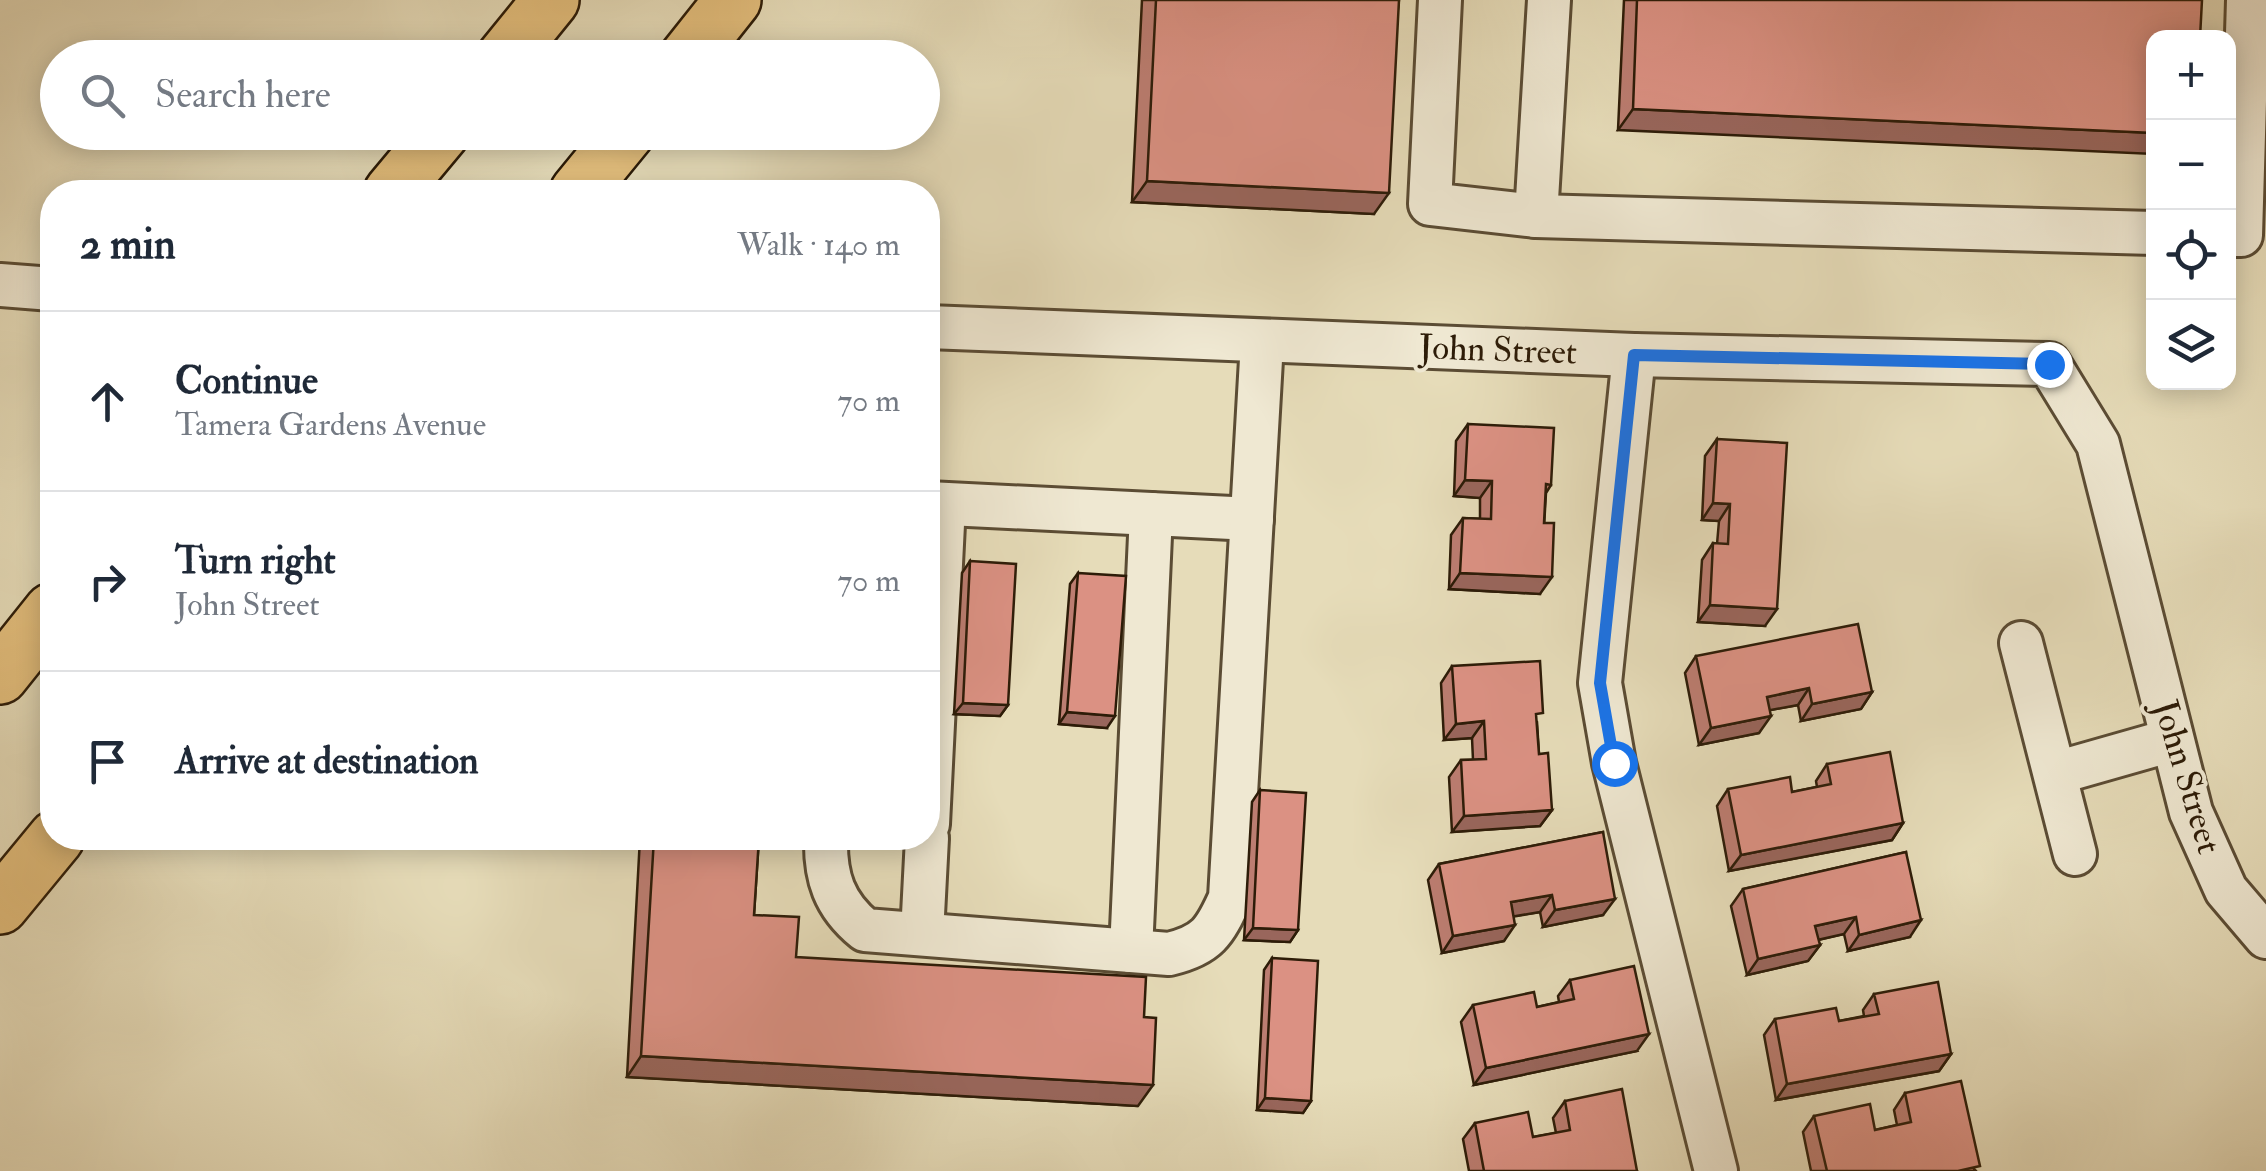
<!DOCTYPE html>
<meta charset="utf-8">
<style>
body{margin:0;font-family:"IM FELL Double Pica",serif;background:#f6f6f7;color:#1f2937}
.controls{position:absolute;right:30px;top:30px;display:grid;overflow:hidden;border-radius:20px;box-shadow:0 5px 25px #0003}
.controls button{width:90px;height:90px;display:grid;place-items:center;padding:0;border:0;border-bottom:2px solid #e0e1e3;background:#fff;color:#1f2937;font:50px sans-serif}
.stop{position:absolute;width:30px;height:30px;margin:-22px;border:8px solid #1a73e8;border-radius:50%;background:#fff}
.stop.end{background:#1a73e8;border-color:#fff;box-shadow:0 2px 10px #0008}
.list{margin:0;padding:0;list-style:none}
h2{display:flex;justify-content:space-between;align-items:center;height:130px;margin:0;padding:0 40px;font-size:42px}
h2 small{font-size:32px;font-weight:400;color:#747a83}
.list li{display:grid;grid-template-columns:65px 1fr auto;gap:30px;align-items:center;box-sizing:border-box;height:180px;padding:0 40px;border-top:2px solid #e0e1e3}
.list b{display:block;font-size:38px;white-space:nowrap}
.list p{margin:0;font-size:32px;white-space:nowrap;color:#747a83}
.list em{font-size:32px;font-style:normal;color:#747a83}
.icon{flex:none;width:55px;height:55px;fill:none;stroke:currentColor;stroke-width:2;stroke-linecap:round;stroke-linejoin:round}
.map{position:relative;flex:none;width:2266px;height:1171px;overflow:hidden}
.search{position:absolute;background:#fff;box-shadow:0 5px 25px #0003;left:40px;top:40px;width:900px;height:110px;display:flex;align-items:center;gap:25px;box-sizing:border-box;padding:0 35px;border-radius:55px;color:#747a83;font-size:38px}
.panel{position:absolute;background:#fff;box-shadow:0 5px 25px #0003;left:40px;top:180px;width:900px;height:670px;border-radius:40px}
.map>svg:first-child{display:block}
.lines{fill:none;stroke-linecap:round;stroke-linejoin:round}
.minor-casing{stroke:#5b4c34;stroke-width:48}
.highway-casing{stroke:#2d1c08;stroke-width:60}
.minor{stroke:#efe8d2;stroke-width:42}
.highway{stroke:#e3be7c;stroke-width:55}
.wall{fill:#bc7d71;stroke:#2d1c08;stroke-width:2.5}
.shaded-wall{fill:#99665c;stroke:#2d1c08;stroke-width:2.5}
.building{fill:#db9183;stroke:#2d1c08;stroke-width:2.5}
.route{stroke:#1a73e8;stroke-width:12}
.labels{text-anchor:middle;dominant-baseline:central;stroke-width:8;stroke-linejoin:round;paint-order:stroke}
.street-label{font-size:35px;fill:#2d1c08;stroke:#efe8d2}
</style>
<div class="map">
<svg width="2266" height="1171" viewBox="0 0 2266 1171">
<rect width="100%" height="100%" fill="#e6dcb9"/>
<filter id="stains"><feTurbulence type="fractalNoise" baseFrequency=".002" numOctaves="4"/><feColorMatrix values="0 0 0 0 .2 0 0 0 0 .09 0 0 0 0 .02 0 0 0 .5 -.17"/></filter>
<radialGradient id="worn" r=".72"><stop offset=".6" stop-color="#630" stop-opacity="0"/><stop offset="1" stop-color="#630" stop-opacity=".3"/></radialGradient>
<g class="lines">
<defs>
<g id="minor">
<polyline points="1440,0 1430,204 1536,216 2154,233"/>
<polyline points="1536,216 1549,0"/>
<polyline points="2228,235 2241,235 2248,0"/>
<polyline points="0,285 52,289"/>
<polyline points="928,327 1634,355 2049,364 2098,444 2191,812 2226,890 2266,937"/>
<polyline points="1634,355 1600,683 1614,763 1716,1171"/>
<polyline points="928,503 1252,519"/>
<polyline points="2021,643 2075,854"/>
<polyline points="2056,773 2172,740"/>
<polyline points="928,824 944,504"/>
<path d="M826,838C825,877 834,905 865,930L1169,954C1207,945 1215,932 1230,898L1262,342"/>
<polyline points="922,934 927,838"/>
<polyline points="1131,951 1151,514"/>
</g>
<g id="highway">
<polyline points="504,58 551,0"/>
<polyline points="687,58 733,0"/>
<polyline points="392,192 442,132"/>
<polyline points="578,192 627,132"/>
<polyline points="0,676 52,611"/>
<polyline points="0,906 56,838"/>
</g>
</defs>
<use href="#minor" class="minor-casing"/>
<use href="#highway" class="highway-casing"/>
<use href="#minor" class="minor"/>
<use href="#highway" class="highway"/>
</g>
<g class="wall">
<polygon points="1142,0 1399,0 1374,214 1132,202"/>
<polygon points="1624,0 2202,0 1618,130"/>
<polygon points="1468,424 1551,485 1546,493 1540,594 1449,589 1451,535 1463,518 1480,519 1480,498 1454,496 1456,441"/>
<polygon points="1717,439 1765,626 1698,622 1702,560 1713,543 1717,544 1719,521 1702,520 1705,456"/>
<polygon points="970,561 1008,705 1000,716 954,714 962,573"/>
<polygon points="1078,573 1107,728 1059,724 1070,584"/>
<polygon points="1696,656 1872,692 1861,709 1801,721 1798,705 1770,710 1759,733 1699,745 1685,673"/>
<polygon points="1452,666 1537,722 1539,754 1552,810 1540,826 1452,832 1449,777 1461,760 1473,760 1472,738 1444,740 1441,683"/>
<polygon points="1827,764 1903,823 1892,840 1729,871 1717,806 1728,789 1792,792 1817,787 1816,781"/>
<polygon points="1260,790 1298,930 1290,942 1244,940 1252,802"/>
<polygon points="1603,832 1603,915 1543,927 1540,912 1514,916 1504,941 1442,953 1428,880 1439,864"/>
<polygon points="640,838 759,838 754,915 796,957 1138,1106 627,1077"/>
<polygon points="1906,852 1910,937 1848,951 1844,934 1818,940 1820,945 1808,961 1747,975 1731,906 1743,889"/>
<polygon points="1272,958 1311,1101 1303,1113 1257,1110 1264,970"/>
<polygon points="1570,980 1637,1051 1474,1085 1461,1022 1473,1005 1537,1007 1559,1002 1558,996"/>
<polygon points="1874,994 1951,1054 1939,1071 1776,1100 1764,1035 1775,1019 1839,1021 1864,1016 1863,1010"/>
<polygon points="1905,1093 1976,1171 1811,1171 1803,1132 1814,1116 1875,1130 1897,1125 1894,1110"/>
<polygon points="1565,1101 1637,1171 1469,1171 1463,1139 1475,1123 1533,1137 1556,1133 1553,1118"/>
</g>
<g class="shaded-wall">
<polygon points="1633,109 2154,133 2154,154 1618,130"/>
<polygon points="1147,181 1389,193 1374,214 1132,202"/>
<polygon points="1465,480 1492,481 1480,498 1454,496"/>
<polygon points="1713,503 1730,504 1719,521 1702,520"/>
<polygon points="1460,573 1552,577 1540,594 1449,589"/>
<polygon points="1710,605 1777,609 1765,626 1698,622"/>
<polygon points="1809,688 1798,705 1755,713 1767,697"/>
<polygon points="1872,692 1861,709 1801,721 1812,704"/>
<polygon points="963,703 1008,705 1000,716 954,714"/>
<polygon points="1067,712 1115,716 1107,728 1059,724"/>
<polygon points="1771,716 1759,733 1699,745 1711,728"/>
<polygon points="1484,721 1472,738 1444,740 1456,724"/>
<polygon points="1552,810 1540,826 1452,832 1464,816"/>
<polygon points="1903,823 1892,840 1729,871 1741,855"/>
<polygon points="1552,895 1540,912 1499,919 1511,902"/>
<polygon points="1615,899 1603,915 1543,927 1555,910"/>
<polygon points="1856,917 1844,934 1804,943 1815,926"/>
<polygon points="1921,920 1910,937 1848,951 1859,935"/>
<polygon points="1515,925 1504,941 1442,953 1453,936"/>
<polygon points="1253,928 1298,930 1290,942 1244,940"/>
<polygon points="1820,945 1808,961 1747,975 1758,959"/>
<polygon points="1649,1034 1637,1051 1474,1085 1486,1068"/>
<polygon points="1951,1054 1939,1071 1776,1100 1787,1084"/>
<polygon points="641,1056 1153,1085 1138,1106 627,1077"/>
<polygon points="1265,1098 1311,1101 1303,1113 1257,1110"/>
</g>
<g class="building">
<polygon points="1156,0 1399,0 1389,193 1147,181"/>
<polygon points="1637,0 2202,0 2200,38 2154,38 2154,133 1633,109"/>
<polygon points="1468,424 1554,428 1551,485 1546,484 1544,523 1554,523 1552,577 1460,573 1463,518 1491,519 1492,481 1465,480"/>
<polygon points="1717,439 1787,443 1777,609 1710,605 1713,543 1728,544 1730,504 1713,503"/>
<polygon points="970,561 1016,564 1008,705 963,703"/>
<polygon points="1078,573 1126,576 1115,716 1067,712"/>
<polygon points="1858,624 1872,692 1812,704 1809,688 1767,697 1771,716 1711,728 1696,656"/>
<polygon points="1540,661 1543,713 1536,714 1539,754 1548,753 1552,810 1464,816 1461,760 1486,759 1484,721 1456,724 1452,666"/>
<polygon points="1890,752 1903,823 1741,855 1728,789 1790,777 1792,792 1831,784 1827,764"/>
<polygon points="1260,790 1306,793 1298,930 1253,928"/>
<polygon points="1603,832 1615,899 1555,910 1552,895 1511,902 1515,925 1453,936 1439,864"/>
<polygon points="654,838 759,838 754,915 799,917 796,957 1146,977 1144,1017 1156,1018 1153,1085 641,1056"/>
<polygon points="1906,852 1921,920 1859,935 1856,917 1815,926 1820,945 1758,959 1743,889"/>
<polygon points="1272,958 1318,961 1311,1101 1265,1098"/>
<polygon points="1634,966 1649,1034 1486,1068 1473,1005 1534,992 1537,1007 1574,999 1570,980"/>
<polygon points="1938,982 1951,1054 1787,1084 1775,1019 1836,1008 1839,1021 1879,1014 1874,994"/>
<polygon points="1961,1081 1980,1166 1958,1171 1827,1171 1814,1116 1870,1104 1875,1130 1911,1122 1905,1093"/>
<polygon points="1622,1089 1637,1171 1484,1171 1475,1123 1528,1112 1533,1137 1570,1130 1565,1101"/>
</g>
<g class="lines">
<polyline class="route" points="1614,763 1600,683 1634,355 2049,364"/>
</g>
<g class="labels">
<g class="street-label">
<text transform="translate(1498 350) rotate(2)">John Street</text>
<text transform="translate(2187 777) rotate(73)">John Street</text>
</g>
</g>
<rect width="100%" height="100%" filter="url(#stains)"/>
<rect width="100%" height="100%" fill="url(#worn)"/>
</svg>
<div class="controls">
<button>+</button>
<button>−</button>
<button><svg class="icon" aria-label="locate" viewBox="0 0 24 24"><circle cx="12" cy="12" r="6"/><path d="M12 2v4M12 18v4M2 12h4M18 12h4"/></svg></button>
<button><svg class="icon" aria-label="layers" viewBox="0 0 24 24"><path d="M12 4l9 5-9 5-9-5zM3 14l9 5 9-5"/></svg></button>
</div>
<div class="stop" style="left:1614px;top:763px"></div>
<div class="stop end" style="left:2049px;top:364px"></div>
<div class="search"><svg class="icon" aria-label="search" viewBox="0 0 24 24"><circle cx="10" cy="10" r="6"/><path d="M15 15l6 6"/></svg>Search here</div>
<section class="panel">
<h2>2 min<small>Walk · 140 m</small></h2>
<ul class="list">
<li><svg class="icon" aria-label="ahead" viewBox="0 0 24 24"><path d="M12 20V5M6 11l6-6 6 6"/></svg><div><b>Continue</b><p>Tamera Gardens Avenue</p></div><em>70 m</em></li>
<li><svg class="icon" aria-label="right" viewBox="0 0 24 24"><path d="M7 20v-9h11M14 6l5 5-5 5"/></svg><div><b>Turn right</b><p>John Street</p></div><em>70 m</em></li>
<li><svg class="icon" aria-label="arrive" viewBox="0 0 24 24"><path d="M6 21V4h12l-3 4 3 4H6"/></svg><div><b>Arrive at destination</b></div></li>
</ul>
</section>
</div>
